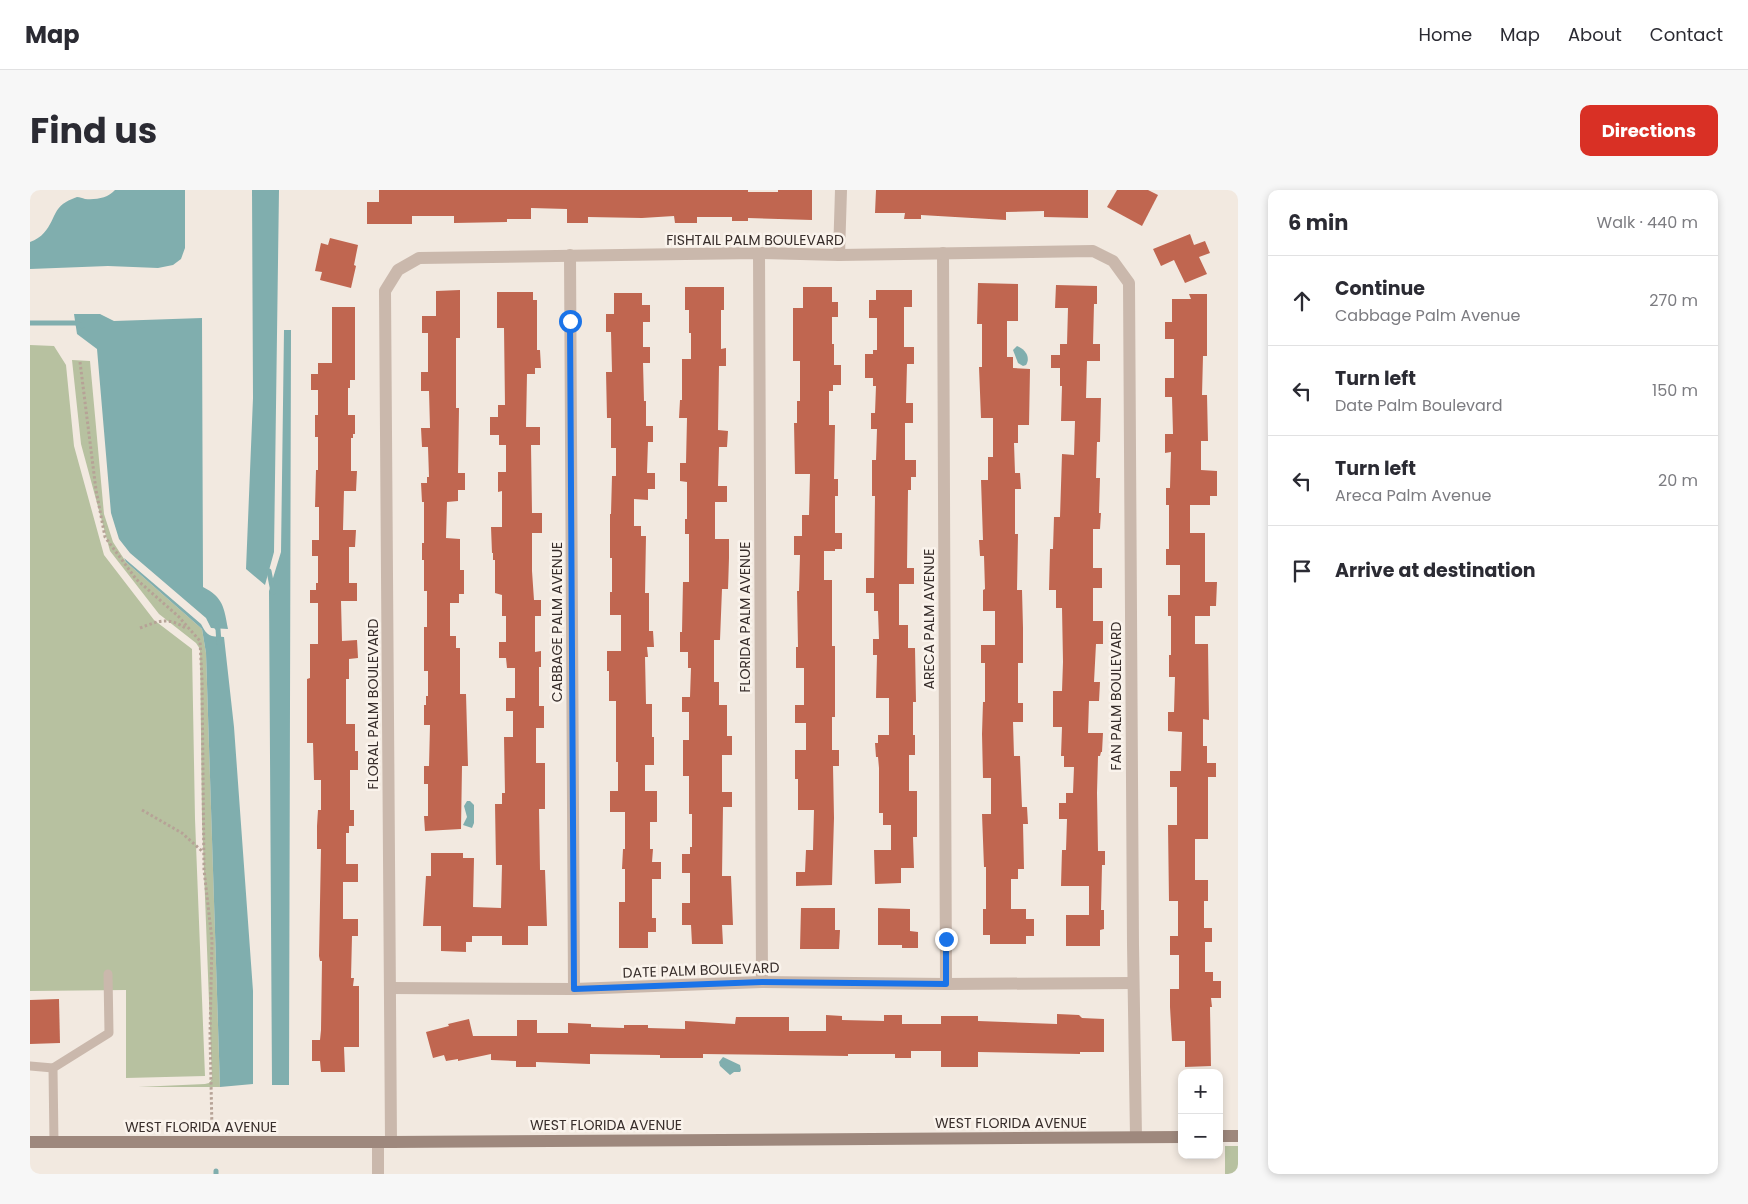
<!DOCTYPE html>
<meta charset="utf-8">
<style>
body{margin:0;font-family:Poppins,sans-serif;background:#f7f7f7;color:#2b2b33}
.controls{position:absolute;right:15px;bottom:15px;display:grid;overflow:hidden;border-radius:10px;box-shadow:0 2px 8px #0003}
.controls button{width:45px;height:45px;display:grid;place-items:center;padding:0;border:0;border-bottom:1px solid #e1e1e2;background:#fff;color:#2b2b33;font:25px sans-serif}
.stop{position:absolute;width:15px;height:15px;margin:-11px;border:4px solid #1a73e8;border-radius:50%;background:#fff}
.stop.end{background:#1a73e8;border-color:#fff;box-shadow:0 1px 5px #0008}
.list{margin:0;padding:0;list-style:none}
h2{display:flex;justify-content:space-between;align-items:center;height:65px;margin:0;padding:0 20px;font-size:21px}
h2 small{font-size:16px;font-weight:400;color:#7c7c81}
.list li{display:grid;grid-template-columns:32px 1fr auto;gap:15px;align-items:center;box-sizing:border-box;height:90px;padding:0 20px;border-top:1px solid #e1e1e2}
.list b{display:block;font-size:19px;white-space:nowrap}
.list p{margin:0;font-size:16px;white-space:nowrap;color:#7c7c81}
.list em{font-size:16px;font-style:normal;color:#7c7c81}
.icon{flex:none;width:28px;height:28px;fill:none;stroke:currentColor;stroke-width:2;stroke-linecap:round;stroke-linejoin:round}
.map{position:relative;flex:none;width:1208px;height:984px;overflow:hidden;border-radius:10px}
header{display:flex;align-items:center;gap:30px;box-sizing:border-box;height:70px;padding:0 25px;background:#fff;border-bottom:1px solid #e1e1e2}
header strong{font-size:24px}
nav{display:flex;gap:28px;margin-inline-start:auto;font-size:18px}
.intro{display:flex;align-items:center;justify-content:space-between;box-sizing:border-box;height:120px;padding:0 30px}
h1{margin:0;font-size:35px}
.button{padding:12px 22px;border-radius:10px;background:#d93025;color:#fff;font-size:18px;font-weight:700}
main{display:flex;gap:30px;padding:0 30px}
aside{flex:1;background:#fff;border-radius:10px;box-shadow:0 2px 8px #0003}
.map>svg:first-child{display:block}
.green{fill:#b7c1a0}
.water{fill:#80aeae}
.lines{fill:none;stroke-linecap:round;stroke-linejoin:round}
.stream{stroke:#80aeae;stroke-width:5}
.building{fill:#c06650}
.path{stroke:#b6a296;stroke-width:3;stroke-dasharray:2.5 2.5;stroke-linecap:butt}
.lane{stroke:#cab8ac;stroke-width:9}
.street{stroke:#cab8ac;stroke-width:12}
.secondary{stroke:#9e887d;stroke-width:12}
.route{stroke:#1a73e8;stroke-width:6}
.labels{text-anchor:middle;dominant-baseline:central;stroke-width:5;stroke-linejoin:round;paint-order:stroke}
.street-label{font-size:14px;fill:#382e2b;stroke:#faf3ec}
</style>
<header>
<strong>Map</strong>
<nav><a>Home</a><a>Map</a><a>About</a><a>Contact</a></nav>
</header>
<div class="intro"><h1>Find us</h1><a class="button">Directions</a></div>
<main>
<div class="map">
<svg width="1208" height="984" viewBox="0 0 1208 984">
<rect width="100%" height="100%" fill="#f2e9e0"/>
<g class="green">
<polygon points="0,155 24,156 36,175 44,256 74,365 124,430 162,459 165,629 175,886 96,888 96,800 0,801"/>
<polygon points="42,170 60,171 74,324 83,352 96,372 172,439 176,463 190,897 108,897 175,894 179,893 182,889 172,629 170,459 166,453 129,424 80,361 51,254"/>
<rect x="1195" y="956" width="13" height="28"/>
</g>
<g class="water">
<path d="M85,0H155V58L151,69L143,75L128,78L78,76L0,79V52C25,43 20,20 36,12C39,10 44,8 47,7C50,7 52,8 55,9C66,10 78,8 85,0Z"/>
<polygon points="222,0 249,0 244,362 235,395 216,379 223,208"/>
<path d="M44,124H70L84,131L172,128L173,397C193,407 194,417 198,439L181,438L176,428L100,363L89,349L81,323L67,159L47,144Z"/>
<polygon points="254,140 261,140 259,895 242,895 239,401 251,362"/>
<path d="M987,156C995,159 1001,167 996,175L993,176L988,173L983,160Z"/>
<path d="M94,368L171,434C178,447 179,446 194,447L204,537L223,801V894L190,897L176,463L172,439L96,372Z"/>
<polygon points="437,611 440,611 444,615 444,633 442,638 433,635 437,627 434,616"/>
<polygon points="693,867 710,875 711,880 710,882 704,882 700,885 690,876 689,872"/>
</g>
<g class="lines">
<g class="stream">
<polyline points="0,133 46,133 52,136"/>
<polyline points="239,381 243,402"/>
<polyline points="184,433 188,439 189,453"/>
<polyline points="186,984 186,981"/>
</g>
</g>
<g class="building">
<polygon points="349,0 718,0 718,2 748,2 748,0 782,0 782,30 718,28 718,31 702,31 702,27 667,27 667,33 645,33 644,26 612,28 558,27 558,33 537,33 537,19 501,18 501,29 477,29 477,32 424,33 424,26 382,26 382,34 337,34 337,12 349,12"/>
<polygon points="846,0 1058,0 1058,28 1014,27 1014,21 976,22 976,30 891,25 891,29 874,29 875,23 845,23"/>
<polygon points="1087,0 1118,0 1128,5 1112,36 1077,17"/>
<polygon points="1160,44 1164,55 1175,51 1180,63 1169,67 1177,84 1155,93 1144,70 1131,76 1123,59"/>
<polygon points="300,48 328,55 324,75 326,76 321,98 290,90 292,82 285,81 291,53 298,55"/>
<polygon points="948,93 988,94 988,131 977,131 977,167 983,167 983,178 1000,179 999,235 988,235 988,253 984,253 985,283 990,283 991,299 985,299 985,344 988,344 987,400 992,400 993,438 993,473 988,473 988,513 993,513 993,532 983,532 984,566 990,566 992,617 997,617 998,634 993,634 994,679 988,679 988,689 981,689 981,719 996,719 996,729 1004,729 1004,746 996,746 996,754 960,754 960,745 953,745 953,719 956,719 956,677 954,677 952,624 961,624 961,588 953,588 952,544 953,512 955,512 955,473 951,473 951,455 965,455 965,421 953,421 953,400 955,399 954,366 950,366 949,350 953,350 951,290 958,290 958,267 963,267 963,228 951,228 949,177 952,177 952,134 947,134"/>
<polygon points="1026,95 1067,96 1067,114 1064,114 1063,154 1070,154 1070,171 1057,171 1056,208 1071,208 1070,252 1067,252 1066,288 1070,288 1069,323 1071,323 1070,339 1063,339 1063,378 1072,378 1072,398 1063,398 1063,431 1073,431 1073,454 1066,454 1064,492 1070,492 1069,511 1059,511 1058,543 1073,543 1072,562 1071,562 1070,566 1068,566 1067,603 1068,661 1075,661 1075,675 1072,675 1071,720 1074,720 1074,739 1070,740 1070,756 1036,756 1036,725 1059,725 1059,696 1031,696 1032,660 1036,660 1037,629 1029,629 1029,613 1036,613 1036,603 1043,603 1044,577 1034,577 1034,566 1031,566 1032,537 1023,537 1023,501 1032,501 1033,472 1032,418 1026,418 1026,400 1019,400 1020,359 1023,359 1024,327 1030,327 1032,264 1044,265 1045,231 1031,231 1032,196 1030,196 1030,178 1021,178 1021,165 1030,165 1030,154 1037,154 1038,118 1025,118"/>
<polygon points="655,97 694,97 694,120 691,120 691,159 696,158 696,176 689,176 688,240 698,241 697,257 689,257 688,296 697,296 697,312 685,312 685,349 699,349 699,368 698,399 692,399 690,450 684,450 684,492 689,492 689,515 697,515 697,546 702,546 702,565 692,565 692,602 702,602 702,617 693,617 692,686 701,686 703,735 692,735 693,754 662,754 661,735 652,735 652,713 660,713 660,683 652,683 652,664 660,664 660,657 662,657 662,624 659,624 659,586 653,586 653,550 659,550 659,522 652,522 652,507 660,507 661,478 658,478 658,462 650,462 650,442 652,442 653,392 659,392 659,344 655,344 655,329 657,329 657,292 650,291 650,273 656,273 657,228 649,228 650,210 652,210 652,169 661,169 661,143 659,143 659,120 655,120"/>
<polygon points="773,97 802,97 802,112 808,112 808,127 802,127 802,154 804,154 804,175 811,175 811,195 803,195 803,201 799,201 799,235 805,235 804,289 808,289 808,306 805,306 805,343 812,343 812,359 805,359 805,361 794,361 794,390 802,390 802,456 805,456 805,527 802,527 802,560 809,560 809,576 803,576 804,628 802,695 766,696 766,682 775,682 776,660 783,660 784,620 768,620 768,589 765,589 765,560 776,560 776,533 765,533 765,515 774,515 774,478 766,478 766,457 768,457 767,401 769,401 770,365 764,365 764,346 772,346 772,325 779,325 780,284 765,284 764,233 767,233 767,211 770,211 770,171 763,171 763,118 773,118"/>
<polygon points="430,100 430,148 426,148 426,218 429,218 428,283 435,283 435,300 428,300 428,311 417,312 416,348 430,349 430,380 434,380 434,404 429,404 429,413 420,413 420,446 426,446 426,458 430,458 430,504 436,504 438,576 432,576 431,639 395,641 394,626 398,626 398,594 394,594 394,576 399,576 400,535 394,535 394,515 396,515 396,506 398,506 398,481 394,481 394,437 397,437 397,401 394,401 394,370 392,370 392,353 394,353 394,312 392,312 391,293 397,293 397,287 399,287 398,257 392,257 391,238 400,238 399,201 391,201 391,182 398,182 398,143 392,143 392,126 406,126 406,101"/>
<polygon points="846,100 882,100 882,117 874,117 874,157 884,157 884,174 877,174 876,213 883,213 883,233 875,233 875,270 886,270 886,287 881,287 881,300 878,300 877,378 884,378 884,394 869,394 869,435 878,435 878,458 885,458 886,512 883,512 883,545 885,545 885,565 879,565 879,601 887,601 887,647 883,647 884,678 871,678 871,693 845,694 844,660 861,660 861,635 853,635 853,623 849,623 849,578 848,567 846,567 845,553 848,553 848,545 859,545 859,508 846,508 847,465 843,465 843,449 849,449 848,421 844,421 844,403 836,403 836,388 844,388 845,306 842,306 842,270 846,270 847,239 841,239 841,223 845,223 846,196 843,196 843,188 835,188 835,164 843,164 843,160 847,160 847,128 839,128 839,110 846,110"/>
<polygon points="467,102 503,102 503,110 507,110 507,160 510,160 511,178 505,178 505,184 497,184 496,237 510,237 510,255 501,255 502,323 512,323 512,343 502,343 502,381 504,410 511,410 511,426 505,426 505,462 511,461 511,477 509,477 509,516 514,516 514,538 506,538 506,573 515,573 515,619 509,619 510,680 515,680 517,736 498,736 498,755 472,755 472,746 442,746 442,752 436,752 436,762 411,761 411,736 393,736 396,686 401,686 401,663 433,663 433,668 444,668 443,717 471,718 472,675 466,675 465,614 472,614 472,603 475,603 474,547 483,547 483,521 476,521 476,508 485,508 485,478 477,478 476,468 469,468 469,452 476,452 476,426 472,426 472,405 465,403 465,370 463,370 463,363 462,363 461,337 472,337 472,301 468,302 468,282 476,282 476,255 469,255 469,245 460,245 460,227 468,227 468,215 475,215 474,138 467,138"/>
<polygon points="584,103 612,103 612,115 620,115 620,132 613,132 613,157 620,157 620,173 613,173 614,211 616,211 616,236 623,236 623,252 618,252 617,283 625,283 625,299 618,299 618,310 604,309 604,336 611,336 611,346 616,346 615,403 619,403 619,441 623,441 624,457 617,457 618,467 615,467 616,514 622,514 622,547 624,547 624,575 615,575 615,601 627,601 627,632 620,632 620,659 623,659 622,672 631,672 631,689 622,689 622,728 626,728 626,742 618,742 618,758 589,758 589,712 595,712 595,679 592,679 593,659 595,659 595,622 580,622 580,601 588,601 588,572 586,572 586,511 579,511 579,481 577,481 577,461 591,461 591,425 580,425 580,402 582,402 582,368 580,368 580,324 581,324 582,286 586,286 586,258 581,258 581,228 577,228 576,182 582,182 581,142 576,142 576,124 584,124"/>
<polygon points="1159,104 1177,104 1177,166 1173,166 1172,205 1177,205 1178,251 1171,251 1171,280 1187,281 1187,306 1180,306 1180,315 1160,315 1160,343 1175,343 1175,392 1187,392 1186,416 1180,416 1180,426 1165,426 1165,454 1178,454 1179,530 1173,529 1173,556 1177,556 1177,573 1186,573 1186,587 1178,587 1178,649 1165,649 1165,690 1178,690 1178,711 1174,711 1174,738 1182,738 1182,752 1175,752 1175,782 1183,782 1183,791 1191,791 1191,808 1181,808 1182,817 1180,817 1181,876 1155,877 1155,851 1142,851 1140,817 1140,799 1149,799 1149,765 1140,765 1140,746 1148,746 1148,711 1139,711 1138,635 1147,635 1147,597 1140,597 1140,581 1151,581 1152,542 1138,541 1138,522 1144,522 1145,487 1139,487 1139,465 1141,465 1141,426 1138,426 1138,405 1150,405 1150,375 1136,375 1136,359 1139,359 1139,315 1136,315 1136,298 1140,298 1141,262 1135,263 1135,244 1143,244 1142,207 1135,207 1135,188 1144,188 1144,149 1135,149 1135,132 1142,132 1142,109 1161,109"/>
<polygon points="302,117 325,117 325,190 320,190 320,198 318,198 318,225 325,225 325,244 323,244 323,248 321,248 321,281 327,281 326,301 314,301 313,340 326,340 325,357 319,357 319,393 327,393 327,411 311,411 312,451 327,450 328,468 319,469 319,489 316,489 316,534 325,534 325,561 328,561 328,580 320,580 320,620 324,620 324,636 319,636 319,643 316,643 316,674 328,674 328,692 313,692 313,729 328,729 328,746 322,746 321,788 324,788 323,796 329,796 329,857 314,857 315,882 291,882 290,871 282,871 282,850 290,850 291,840 292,771 290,771 289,766 291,659 287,659 287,636 288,620 291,620 291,590 284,590 283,553 277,553 277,489 280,488 280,454 288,454 288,413 280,413 280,400 286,400 286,393 288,393 288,366 282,366 282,350 289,350 289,317 285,317 286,280 288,280 288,247 285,247 285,225 288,225 288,200 281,200 281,184 288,184 288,173 302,173"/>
<polygon points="771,718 805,718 805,740 810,740 809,759 770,759"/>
<polygon points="848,718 880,719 880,741 888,742 888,758 872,758 872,755 848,755"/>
<polygon points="29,809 30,853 0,854 0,810"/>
<polygon points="1027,824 1049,825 1052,828 1074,829 1074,862 1050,862 1050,864 948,862 948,877 911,877 911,861 881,861 881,868 865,868 865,864 818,864 818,866 673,864 673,868 630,868 630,865 560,864 560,874 506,872 506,877 486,877 486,871 461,870 461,864 428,871 428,869 416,871 414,865 403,868 396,842 419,836 418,834 439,829 443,846 487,846 487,830 507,830 507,843 538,843 538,833 561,834 561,837 594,838 594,835 618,835 618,838 655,839 655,831 705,834 706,827 759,827 759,841 796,841 796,825 812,826 812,830 854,831 854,825 872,825 872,834 911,834 911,826 948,826 948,831 1027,834"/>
</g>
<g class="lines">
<g class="path">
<polyline points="50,172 66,300 75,347 106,389 148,426 170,451 172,490 174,680 182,750 180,845 182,940"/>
<path d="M110,438C130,430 139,427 157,439"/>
<polyline points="112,620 152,643 173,662"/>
</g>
<g class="lane">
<polyline points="0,876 23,878"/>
<polyline points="24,953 23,878 79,843 78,784"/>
</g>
<g class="street">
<polyline points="729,63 732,792"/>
<polyline points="913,63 916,794"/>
<polyline points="540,65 544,799"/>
<polyline points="809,65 811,0"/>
<polyline points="361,798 544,799 732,792 916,794 1103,793"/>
<polyline points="348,952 348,984"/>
<polyline points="361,952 355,101 368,80 389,68 655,64 729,63 809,65 1063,61 1083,71 1099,93 1103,755 1106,947"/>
</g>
<g class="secondary">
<polyline points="1189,946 1208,946"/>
<polyline points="0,952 361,952 1152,947"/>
</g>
</g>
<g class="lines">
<polyline class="route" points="540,131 544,799 732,792 916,794 916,749"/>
</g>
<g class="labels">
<g class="street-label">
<text x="725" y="50">FISHTAIL PALM BOULEVARD</text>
<text transform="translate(715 427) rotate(-90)">FLORIDA PALM AVENUE</text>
<text transform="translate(899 429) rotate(-90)">ARECA PALM AVENUE</text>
<text transform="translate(527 432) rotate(-90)">CABBAGE PALM AVENUE</text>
<text transform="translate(1086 506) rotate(-90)">FAN PALM BOULEVARD</text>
<text transform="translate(343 514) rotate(-90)">FLORAL PALM BOULEVARD</text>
<text transform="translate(671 780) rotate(-2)">DATE PALM BOULEVARD</text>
<text x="981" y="933">WEST FLORIDA AVENUE</text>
<text x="576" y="935">WEST FLORIDA AVENUE</text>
<text x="171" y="937">WEST FLORIDA AVENUE</text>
</g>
</g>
</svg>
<div class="controls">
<button>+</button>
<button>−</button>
</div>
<div class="stop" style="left:540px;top:131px"></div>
<div class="stop end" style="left:916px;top:749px"></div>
</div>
<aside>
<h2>6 min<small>Walk · 440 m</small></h2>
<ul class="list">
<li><svg class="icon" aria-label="ahead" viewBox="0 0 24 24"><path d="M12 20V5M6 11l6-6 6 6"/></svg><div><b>Continue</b><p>Cabbage Palm Avenue</p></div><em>270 m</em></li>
<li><svg class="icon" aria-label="left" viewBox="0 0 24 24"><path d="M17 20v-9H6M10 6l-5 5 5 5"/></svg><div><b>Turn left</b><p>Date Palm Boulevard</p></div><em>150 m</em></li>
<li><svg class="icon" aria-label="left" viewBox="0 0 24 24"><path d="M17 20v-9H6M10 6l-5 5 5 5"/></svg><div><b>Turn left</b><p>Areca Palm Avenue</p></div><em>20 m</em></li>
<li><svg class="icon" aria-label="arrive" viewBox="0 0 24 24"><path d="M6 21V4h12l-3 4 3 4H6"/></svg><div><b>Arrive at destination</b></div></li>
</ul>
</aside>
</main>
